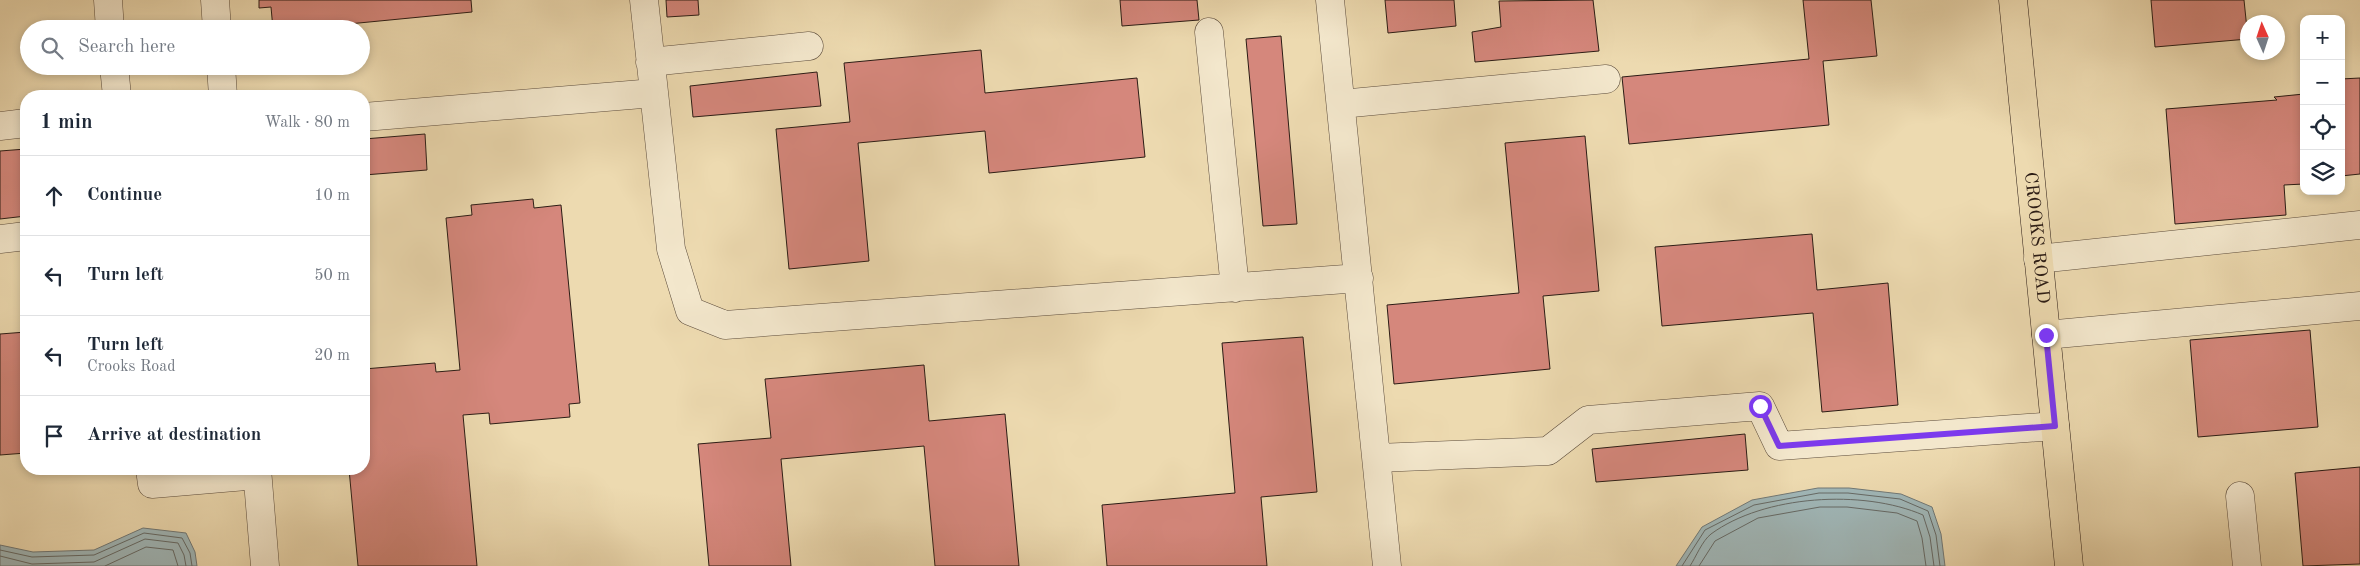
<!DOCTYPE html>
<html lang="en">
<head>
<meta charset="utf-8">
<style>
  body { margin:0; font-family:"Old Standard TT",serif; background:#f6f6f7; color:#1f2937 }
  .controls { position:absolute; right:15px; top:15px; display:grid; overflow:hidden; border-radius:10px; box-shadow:0 2px 8px #0003 }
  .controls button { width:45px; height:45px; display:grid; place-items:center; padding:0; border:0; border-bottom:1px solid #e0e1e3; background:#fff; color:#1f2937; font:25px sans-serif }
  .compass { position:absolute; left:2240px; top:15px; width:45px; height:45px; border-radius:50%; background:#fff; box-shadow:0 2px 8px #0003; rotate:357deg }
  .stop { position:absolute; width:15px; height:15px; margin:-11px; border:4px solid #7c3aed; border-radius:50%; background:#fff }
  .stop.end { background:#7c3aed; border-color:#fff; box-shadow:0 1px 5px #0008 }
  .list { margin:0; padding:0; list-style:none }
  h2 { display:flex; justify-content:space-between; align-items:center; height:65px; margin:0; padding:0 20px; font-size:21px }
  h2 small { font-size:16px; font-weight:400; color:#747a83 }
  .list li { display:grid; grid-template-columns:32px 1fr auto; gap:15px; align-items:center; box-sizing:border-box; height:80px; padding:0 20px; border-top:1px solid #e0e1e3 }
  .list b { display:block; font-size:19px; white-space:nowrap }
  .list p { margin:0; font-size:16px; white-space:nowrap; color:#747a83 }
  .list em { font-size:16px; font-style:normal; color:#747a83 }
  .icon { flex:none; width:28px; height:28px; fill:none; stroke:currentColor; stroke-width:2; stroke-linecap:round; stroke-linejoin:round }
  .map { position:relative; flex:none; width:2360px; height:566px; overflow:hidden }
  .search { position:absolute; background:#fff; box-shadow:0 2px 8px #0003; left:20px; top:20px; width:350px; height:55px; display:flex; align-items:center; gap:12px; box-sizing:border-box; padding:0 18px; border-radius:28px; color:#747a83; font-size:19px }
  .panel { position:absolute; background:#fff; box-shadow:0 2px 8px #0003; left:20px; top:90px; width:350px; height:385px; border-radius:20px }
  .map>svg:first-child { display:block }
  .water { fill:#a0b7b8; stroke:#717977 }
  .lines { fill:none; stroke-linecap:round; stroke-linejoin:round }
  .shore { stroke:#666a66; stroke-width:1 }
  .building { fill:#d5877c; stroke:#2b1c15 }
  .minor-casing { stroke:#5c4c3c; stroke-width:29 }
  .major-casing { stroke:#2b1c15; stroke-width:29 }
  .minor { stroke:#f3e7cc; stroke-width:28 }
  .major { stroke:#eddab0; stroke-width:28 }
  .route { stroke:#7c3aed; stroke-width:6 }
  .labels { text-anchor:middle; dominant-baseline:central; stroke-width:4.5; stroke-linejoin:round; paint-order:stroke }
  .street-label { font-size:18px; fill:#2b1c15; stroke:#f3e7cc }
</style>
</head>
<body>
<div class="map">
<svg width="2360" height="566" viewBox="0 0 2360 566">
  <rect width="100%" height="100%" fill="#eddab0"/>
  <filter id="stains"><feTurbulence type="fractalNoise" baseFrequency=".004" numOctaves="4"/><feColorMatrix values="0 0 0 0 .2 0 0 0 0 .09 0 0 0 0 .02 0 0 0 .5 -.17"/></filter>
  <radialGradient id="worn" r=".72"><stop offset=".6" stop-color="#630" stop-opacity="0"/><stop offset="1" stop-color="#630" stop-opacity=".3"/></radialGradient>
  <path class="water" d="M1818 488H1849L1901 494 1932 507 1941 534 1945 566H1676L1702 527 1752 500Z
    M143 528 186 533 195 552 197 566H0V545L33 552 94 550Z"/>
  <g class="lines">
    <path class="shore" d="M0 550 32 557 94 555 144 533 182 538 190 553 192 566
      M0 556 32 564 94 562 145 539 178 543 184 555 186 566
      M105 566 146 547 173 550 178 566
      M1682 566 1705 530 1754 505 1819 493H1848L1900 499 1928 511 1936 535 1940 566
      M1690 566C1696 557 1702 541 1711 534 1764 495 1863 489 1923 515L1930 537 1934 566
      M1699 566 1715 541 1758 518 1820 507H1847L1897 513 1917 521 1922 538 1926 566"/>
  </g>
  <path class="building" d="M259 0H471L472 12 297 29H273L271 7 259 8Z
    M666 0H698L699 15 667 17Z
    M1120 0H1197L1199 20 1122 26Z
    M1385 0H1454L1456 26 1388 33Z
    M1593 0 1599 51 1475 62 1472 32 1501 27 1499 1Z
    M1803 0H1871L1877 56 1823 61 1829 125 1629 144 1622 77 1809 59Z
    M2151 0H2244L2248 39 2155 47Z
    M1281 36 1297 224 1263 226 1246 39Z
    M981 50 985 93 1137 78 1145 157 989 173 985 131 858 143 869 261 789 269 776 129 850 122 844 63Z
    M817 72 821 106 693 117 690 86Z
    M2360 78V174L2341 176V79Z
    M2304 94V184L2284 185 2286 215 2175 224 2166 109 2277 100 2274 97Z
    M425 134 427 170 364 175V139Z
    M1585 136 1599 291 1543 296 1550 369 1394 384 1387 305 1519 293 1505 143Z
    M26 149V216L0 219V151Z
    M533 199 534 208 561 205 580 403 569 404 570 417 490 424 489 413 463 415 477 566H358L349 469H364V369L435 363 436 372 460 370 446 218 472 215 471 205Z
    M1812 234 1817 290 1888 283 1898 405 1822 412 1813 313 1662 326 1655 247Z
    M2310 330 2318 427 2198 437 2190 340Z
    M26 332V453L0 455V334Z
    M1303 337 1317 492 1261 497 1267 566H1107L1102 505 1235 493 1222 343Z
    M924 365 929 421 1005 414 1019 566H935L924 446 781 459 791 566H709L698 444 771 438 765 379Z
    M1745 434 1748 470 1596 482 1592 449Z
    M2360 467V564L2303 566 2295 473Z"/>
  <g class="lines">
    <g class="minor-casing">
      <path id="minor" d="M108 0 110 29
        M215 0 217 29
        M644 0 671 249 690 311 725 325 1359 278
        M1330 0 1387 566
        M1209 32 1235 288
        M650 62 809 46
        M114 66 117 96
        M221 66 223 96
        M1341 104 1606 79
        M364 117 654 93
        M0 126 26 123
        M0 239 26 236
        M2038 259 2360 225
        M2046 335 2360 306
        M1377 458 1548 451 1588 420 1760 406 1779 446 2055 426
        M150 469 152 484 257 475
        M257 469 265 566
        M2240 496 2247 566"/>
    </g>
    <g class="major-casing">
      <g id="major">
        <path id="s1" d="M2013 0 2069 566"/>
      </g>
    </g>
    <use href="#minor" class="minor"/>
    <use href="#major" class="major"/>
  </g>
  <g class="lines">
    <path class="route" d="M1760 406 1779 446 2055 426 2046 335"/>
  </g>
  <g class="labels">
    <g class="street-label">
      <text stroke="none"><textPath href="#s1" startOffset="239">CROOKS ROAD</textPath></text>
    </g>
  </g>
  <rect width="100%" height="100%" filter="url(#stains)"/>
  <rect width="100%" height="100%" fill="url(#worn)"/>
</svg>
<div class="controls">
<button>+</button>
<button>−</button>
<button><svg class="icon" aria-label="locate" viewBox="0 0 24 24"><circle cx="12" cy="12" r="6"/><path d="M12 2v4M12 18v4M2 12h4M18 12h4"/></svg></button>
<button><svg class="icon" aria-label="layers" viewBox="0 0 24 24"><path d="M12 4l9 5-9 5-9-5zM3 14l9 5 9-5"/></svg></button>
</div>
<svg class="compass" viewBox="-18 -18 36 36"><path d="M0-13l5 13h-10z" fill="#e53935"/><path d="M0 13l5-13h-10z" fill="#747a83"/></svg>
<div class="stop" style="left:1760px;top:406px"></div>
<div class="stop end" style="left:2046px;top:335px"></div>
<div class="search"><svg class="icon" aria-label="search" viewBox="0 0 24 24"><circle cx="10" cy="10" r="6"/><path d="M15 15l6 6"/></svg>Search here</div>
<section class="panel">
<h2>1 min<small>Walk · 80 m</small></h2>
<ul class="list">
<li><svg class="icon" aria-label="ahead" viewBox="0 0 24 24"><path d="M12 20V5M6 11l6-6 6 6"/></svg><div><b>Continue</b></div><em>10 m</em></li>
<li><svg class="icon" aria-label="left" viewBox="0 0 24 24"><path d="M17 20v-9H6M10 6l-5 5 5 5"/></svg><div><b>Turn left</b></div><em>50 m</em></li>
<li><svg class="icon" aria-label="left" viewBox="0 0 24 24"><path d="M17 20v-9H6M10 6l-5 5 5 5"/></svg><div><b>Turn left</b><p>Crooks Road</p></div><em>20 m</em></li>
<li><svg class="icon" aria-label="arrive" viewBox="0 0 24 24"><path d="M6 21V4h12l-3 4 3 4H6"/></svg><div><b>Arrive at destination</b></div></li>
</ul>
</section>
</div>
</body>
</html>
